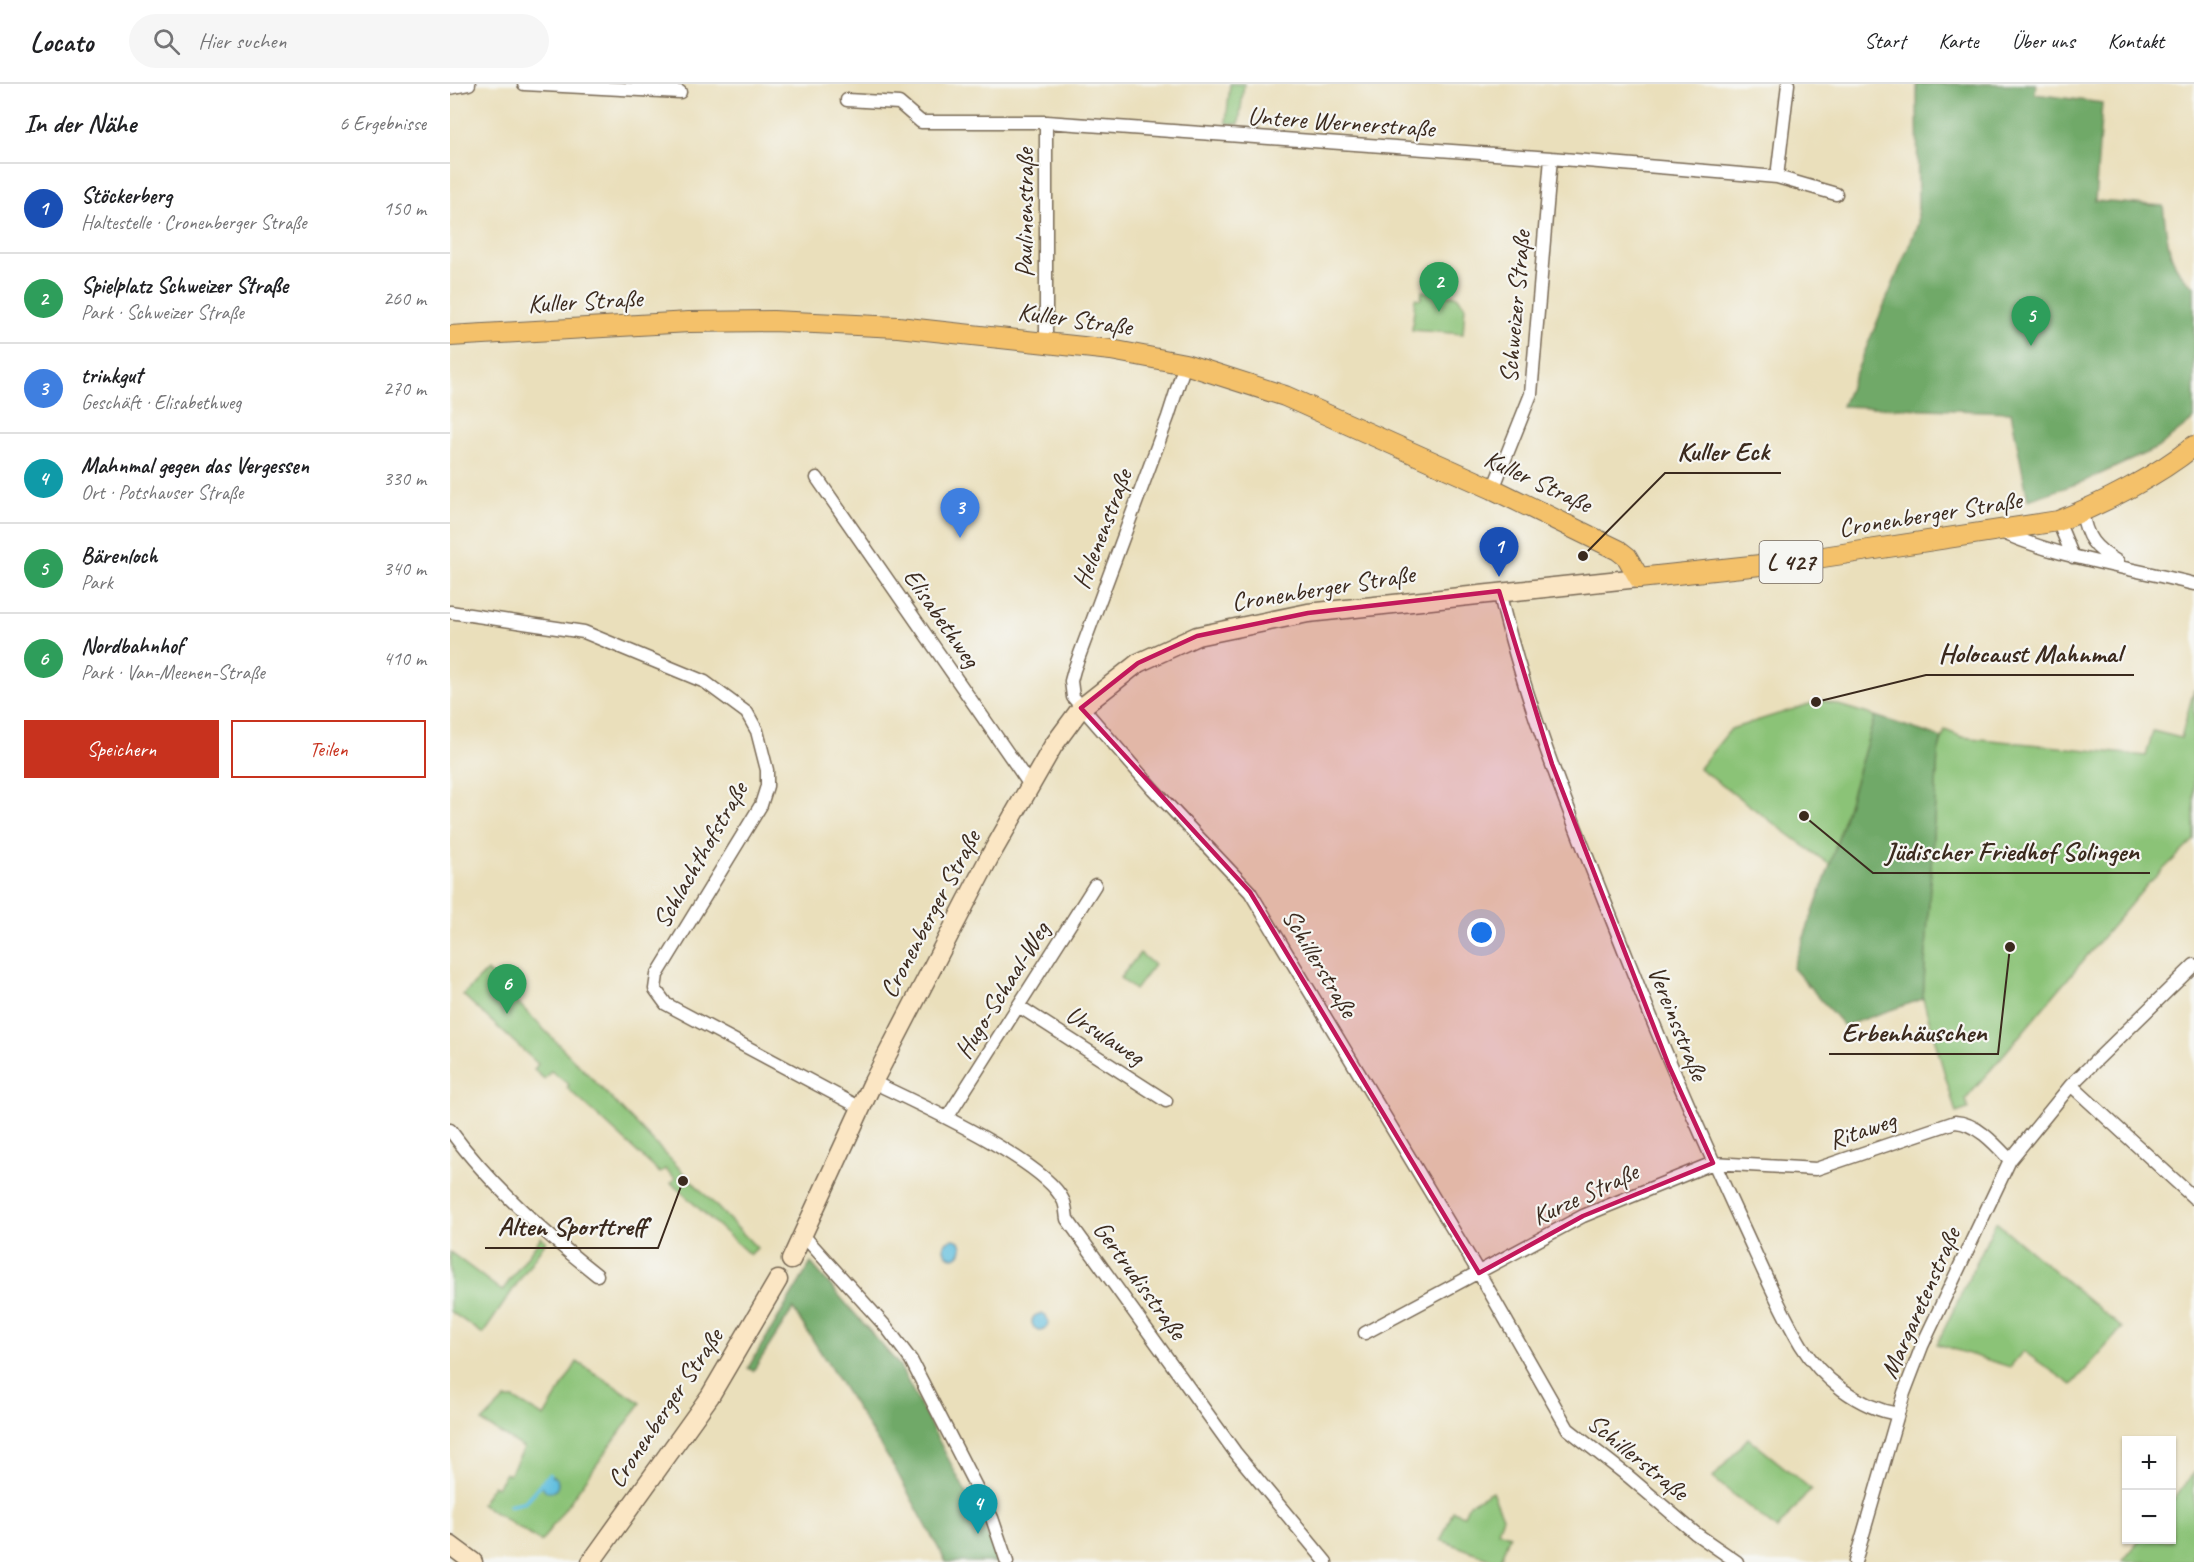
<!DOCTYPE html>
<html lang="de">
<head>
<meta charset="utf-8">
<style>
  body { margin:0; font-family:Caveat,sans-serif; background:#f6f6f6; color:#202124 }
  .controls { position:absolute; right:18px; bottom:18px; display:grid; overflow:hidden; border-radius:0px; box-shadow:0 2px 4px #0004 }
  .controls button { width:54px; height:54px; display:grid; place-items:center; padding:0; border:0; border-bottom:2px solid #e0e0e0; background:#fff; color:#202124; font:30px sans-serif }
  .you { position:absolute; left:1032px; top:849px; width:21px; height:21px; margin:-15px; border:4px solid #fff; border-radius:50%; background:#1a73e8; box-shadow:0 0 0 9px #1a73e833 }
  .badge { display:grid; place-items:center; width:39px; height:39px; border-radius:50%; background:#c8321e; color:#fff; font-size:20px; font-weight:700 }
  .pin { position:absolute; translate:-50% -50px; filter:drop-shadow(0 2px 3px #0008) }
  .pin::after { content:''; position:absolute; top:32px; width:21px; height:18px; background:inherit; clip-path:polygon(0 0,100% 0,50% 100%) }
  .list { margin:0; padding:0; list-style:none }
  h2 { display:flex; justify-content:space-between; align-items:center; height:78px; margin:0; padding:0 24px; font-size:26px }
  h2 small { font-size:20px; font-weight:400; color:#757577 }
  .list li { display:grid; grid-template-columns:39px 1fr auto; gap:18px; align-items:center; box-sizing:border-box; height:90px; padding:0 24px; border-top:2px solid #e0e0e0 }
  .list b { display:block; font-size:22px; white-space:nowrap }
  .list p { margin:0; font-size:20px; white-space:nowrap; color:#757577 }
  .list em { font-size:20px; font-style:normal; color:#757577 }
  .actions { display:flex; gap:12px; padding:18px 24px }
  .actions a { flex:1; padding:14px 0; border:2px solid #c8321e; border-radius:0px; text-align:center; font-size:21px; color:#c8321e }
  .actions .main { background:#c8321e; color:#fff }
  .icon { flex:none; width:33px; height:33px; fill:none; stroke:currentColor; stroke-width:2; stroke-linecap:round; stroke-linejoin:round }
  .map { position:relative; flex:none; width:1744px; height:1478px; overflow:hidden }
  header { display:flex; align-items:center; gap:36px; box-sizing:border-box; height:84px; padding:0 30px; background:#fff; border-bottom:2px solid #e0e0e0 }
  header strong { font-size:28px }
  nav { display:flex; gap:33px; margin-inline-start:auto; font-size:21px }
  .search { width:420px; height:54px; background:#f6f6f6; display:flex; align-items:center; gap:15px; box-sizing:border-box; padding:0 21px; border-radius:33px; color:#757577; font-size:22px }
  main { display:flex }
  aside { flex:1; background:#fff }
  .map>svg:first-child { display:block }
  .green { fill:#8bc377; stroke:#63764a; stroke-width:1.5 }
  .forest { fill:#70a968; stroke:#566a43; stroke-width:1.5 }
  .water { fill:#5fbede; stroke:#4d747e; stroke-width:1.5 }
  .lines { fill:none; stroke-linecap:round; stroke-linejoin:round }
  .stream { stroke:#5fbede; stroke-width:4.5 }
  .street-casing { stroke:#786955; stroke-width:15 }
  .secondary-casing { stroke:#786955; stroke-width:21 }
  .primary-casing { stroke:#786955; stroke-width:22 }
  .street { stroke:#fff; stroke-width:12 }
  .secondary { stroke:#fbe6c4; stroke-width:18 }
  .primary { stroke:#f4c16b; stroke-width:20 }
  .marked { fill:#c2185b; fill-opacity:0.2; stroke:#c2185b; stroke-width:4.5; stroke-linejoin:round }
  .labels { text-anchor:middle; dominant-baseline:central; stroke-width:4.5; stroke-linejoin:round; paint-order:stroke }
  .shield { fill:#f6f6f2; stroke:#73675e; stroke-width:1.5 }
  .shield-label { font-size:24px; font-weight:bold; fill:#3b2a1e }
  .street-label { font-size:26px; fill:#3b2a1e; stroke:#f6f6f2 }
  .leader { fill:none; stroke:#3b2a1e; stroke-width:2 }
  .callout-dot { fill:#3b2a1e; stroke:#f6f6f2; stroke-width:2 }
  .callout-label { font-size:27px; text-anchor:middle; font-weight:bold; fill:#3b2a1e; stroke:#f6f6f2; stroke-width:4.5; stroke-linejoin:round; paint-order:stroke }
</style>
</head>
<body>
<header>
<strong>Locato</strong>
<div class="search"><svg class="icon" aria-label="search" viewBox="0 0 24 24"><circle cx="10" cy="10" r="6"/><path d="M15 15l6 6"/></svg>Hier suchen</div>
<nav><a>Start</a><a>Karte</a><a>Über uns</a><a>Kontakt</a></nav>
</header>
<main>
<aside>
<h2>In der Nähe<small>6 Ergebnisse</small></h2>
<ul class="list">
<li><span class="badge" style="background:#1a4fb4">1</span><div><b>Stöckerberg</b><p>Haltestelle · Cronenberger Straße</p></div><em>150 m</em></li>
<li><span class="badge" style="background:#2e9e5b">2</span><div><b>Spielplatz Schweizer Straße</b><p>Park · Schweizer Straße</p></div><em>260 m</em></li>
<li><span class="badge" style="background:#3f7fe0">3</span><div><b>trinkgut</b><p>Geschäft · Elisabethweg</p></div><em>270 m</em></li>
<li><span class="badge" style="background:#0f9aa8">4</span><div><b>Mahnmal gegen das Vergessen</b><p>Ort · Potshauser Straße</p></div><em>330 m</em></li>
<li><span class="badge" style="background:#2e9e5b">5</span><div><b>Bärenloch</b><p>Park</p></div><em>340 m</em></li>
<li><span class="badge" style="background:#2e9e5b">6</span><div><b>Nordbahnhof</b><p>Park · Van-Meenen-Straße</p></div><em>410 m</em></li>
</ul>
<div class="actions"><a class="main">Speichern</a><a>Teilen</a></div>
</aside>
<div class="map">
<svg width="1744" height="1478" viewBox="0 0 1744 1478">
  <rect width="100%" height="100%" fill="#f6f6f2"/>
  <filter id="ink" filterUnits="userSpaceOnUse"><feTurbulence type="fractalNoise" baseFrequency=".0167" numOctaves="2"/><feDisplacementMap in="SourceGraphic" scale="12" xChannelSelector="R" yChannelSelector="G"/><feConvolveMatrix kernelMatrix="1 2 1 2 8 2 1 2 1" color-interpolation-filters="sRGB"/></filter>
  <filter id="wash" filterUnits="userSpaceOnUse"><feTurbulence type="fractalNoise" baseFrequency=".008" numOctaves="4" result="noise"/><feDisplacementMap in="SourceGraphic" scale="24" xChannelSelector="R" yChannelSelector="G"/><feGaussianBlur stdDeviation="1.35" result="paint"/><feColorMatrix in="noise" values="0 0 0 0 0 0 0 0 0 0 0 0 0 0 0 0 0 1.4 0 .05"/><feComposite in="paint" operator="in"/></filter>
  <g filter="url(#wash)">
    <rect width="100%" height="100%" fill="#eadfbb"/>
    <path class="green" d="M780 0H794L789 40 776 39Z
      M972 207 1007 212 1015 222 1013 250 962 246 965 214 971 215Z
      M1744 605V756L1697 801 1516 1015 1518 1025 1506 1029 1473 915 1488 669 1495 646 1512 653 1696 672 1703 647 1731 654Z
      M1372 616 1425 632 1380 781 1249 684 1281 645Z
      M690 869 704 881 685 906 670 894Z
      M37 887 307 1164 300 1171 221 1099 225 1094 215 1085 210 1089 117 1004 119 1001 101 987 94 995 84 986 88 980 13 911Z
      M1546 1138 1672 1244 1622 1301 1573 1267 1560 1283 1487 1260Z
      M91 1153 96 1157 33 1250 0 1227V1168L52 1207Z
      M127 1278 191 1319 91 1458 31 1420 43 1401 47 1403 56 1389 59 1391 74 1364 32 1338 55 1315H64L94 1333Z
      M1298 1354 1361 1405 1327 1446 1263 1394Z
      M1744 1389V1478H1672L1690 1456H1722V1417Z
      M1042 1407 1053 1433 1048 1447 1060 1451 1049 1478 991 1456 1003 1427 1014 1431 1019 1420Z"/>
    <path class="forest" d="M1467 0H1586L1585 10 1652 19 1645 117 1713 122C1717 151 1717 185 1744 202V335L1707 364 1635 397 1578 416 1561 328 1392 322 1468 140Z
      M1425 632 1492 654 1488 669 1473 915 1394 942 1343 884 1380 781Z
      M361 1179 449 1281 533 1441 548 1478H496L444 1383 343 1225 303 1287 298 1284Z"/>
    <path class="water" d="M494 1164a9 9 0 1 1 18 0a9 9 0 1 1-18 0Z
      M582 1238a8 8 0 1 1 16 0a8 8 0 1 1-16 0Z
      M92 1400a8 8 0 1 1 16 0a8 8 0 1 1-16 0Z"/>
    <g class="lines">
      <path class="stream" d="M60 1421 75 1418 99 1391"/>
    </g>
  </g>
  <g filter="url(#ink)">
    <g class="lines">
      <g class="street-casing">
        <path id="street" d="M74 0 230 8
          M0 4 19 0
          M397 16 449 19 471 38H596L1101 74 1327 93 1386 110
          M1327 93 1338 0
          M596 257V38
          M735 280 718 333 624 586 621 597 623 613 703 705 800 808 1029 1189 1118 1345 1178 1392 1245 1449 1287 1478
          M367 394 580 701
          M1043 405 1081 310 1101 74
          M1632 427C1636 454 1644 464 1668 478
          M1608 437 1623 473
          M1549 447C1611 475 1679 483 1744 500
          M1049 507C1078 632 1129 752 1176 871 1211 960 1249 1047 1289 1134 1309 1176 1327 1221 1351 1261 1371 1294 1409 1324 1448 1330
          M0 528 134 548 255 598 297 629 307 647 317 686V702L311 721 207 891 205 905 216 920 411 1024
          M570 923 716 1017
          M423 998C466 1019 594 1076 613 1116 616 1121 616 1129 617 1135L785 1368 876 1478
          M1621 1001 1744 1114
          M497 1034 645 801
          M0 1046C40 1101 94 1149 147 1191
          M352 1150 437 1244 461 1276 542 1434 557 1478
          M915 1249 1133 1132 1263 1079 1366 1085 1505 1038C1527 1039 1546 1061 1560 1076
          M1405 1478 1454 1309 1472 1262 1560 1076 1621 1001 1744 881"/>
      </g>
      <g class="secondary-casing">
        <path id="secondary" d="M341 1176 423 998 539 774 603 662 631 624 688 579 747 552 858 529 1189 494
          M0 1461 23 1478
          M141 1478 260 1312 328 1196"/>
      </g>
      <g class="primary-casing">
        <path id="primary" d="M0 252 239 238 323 237 448 243 661 266 735 280 835 312 1043 405 1168 466 1177 473 1189 494 1347 477 1608 437C1652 420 1707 392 1744 362"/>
      </g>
      <use href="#street" class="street"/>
      <use href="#secondary" class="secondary"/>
      <use href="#primary" class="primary"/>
    </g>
  </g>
  <path class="marked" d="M1049 507 1102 680 1219 982 1263 1079 1133 1132 1029 1189 800 808 631 624 688 579 747 552 858 529Z"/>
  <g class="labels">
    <rect class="shield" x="1309.5" y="457" width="63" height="42" rx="4.5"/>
    <g class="shield-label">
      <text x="1341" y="478">L 427</text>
    </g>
    <g class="street-label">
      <text transform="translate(891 38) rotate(4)">Untere Wernerstraße</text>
      <text transform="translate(574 129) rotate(-90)">Paulinenstraße</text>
      <text transform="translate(135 217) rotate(-3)">Kuller Straße</text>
      <text transform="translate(1065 223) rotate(-85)">Schweizer Straße</text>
      <text transform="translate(625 235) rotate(8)">Kuller Straße</text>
      <text transform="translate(1088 397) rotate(25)">Kuller Straße</text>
      <text transform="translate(1480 430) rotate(-9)">Cronenberger Straße</text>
      <text transform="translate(652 445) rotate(-69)">Helenenstraße</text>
      <text transform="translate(873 504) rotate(-9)">Cronenberger Straße</text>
      <text transform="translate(492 534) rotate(55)">Elisabethweg</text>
      <text transform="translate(250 771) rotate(-60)">Schlachthofstraße</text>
      <text transform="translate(480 830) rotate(-62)">Cronenberger Straße</text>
      <text transform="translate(870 879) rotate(59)">Schillerstraße</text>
      <text transform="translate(552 906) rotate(-58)">Hugo-Schaal-Weg</text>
      <text transform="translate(1228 939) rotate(68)">Vereinsstraße</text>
      <text transform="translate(655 951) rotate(33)">Ursulaweg</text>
      <text transform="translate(1412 1046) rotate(-19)">Ritaweg</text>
      <text transform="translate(1135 1110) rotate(-25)">Kurze Straße</text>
      <text transform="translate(690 1196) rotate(54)">Gertrudisstraße</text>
      <text transform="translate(1470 1219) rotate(-66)">Margaretenstraße</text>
      <text transform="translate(215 1324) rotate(-56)">Cronenberger Straße</text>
      <text transform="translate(1188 1373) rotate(39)">Schillerstraße</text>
    </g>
  </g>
  <path class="leader" d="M1133 472L1215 389H1331M1366 618L1476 591H1684M1354 732L1423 789H1700M1560 863L1548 970H1379M233 1097L208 1164H35"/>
  <g class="callout-dot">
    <circle cx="1133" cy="472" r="6"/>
    <circle cx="1366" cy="618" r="6"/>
    <circle cx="1354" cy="732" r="6"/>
    <circle cx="1560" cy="863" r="6"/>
    <circle cx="233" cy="1097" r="6"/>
  </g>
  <g class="callout-label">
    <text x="1273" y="376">Kuller Eck</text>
    <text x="1580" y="578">Holocaust Mahnmal</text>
    <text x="1562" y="776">Jüdischer Friedhof Solingen</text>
    <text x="1464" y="957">Erbenhäuschen</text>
    <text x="122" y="1151">Alten Sporttreff</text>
  </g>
</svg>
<div class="controls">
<button>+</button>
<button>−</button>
</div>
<div class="you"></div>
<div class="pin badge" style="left:1049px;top:493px;background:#1a4fb4">1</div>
<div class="pin badge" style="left:989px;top:228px;background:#2e9e5b">2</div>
<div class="pin badge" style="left:510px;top:454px;background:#3f7fe0">3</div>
<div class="pin badge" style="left:528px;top:1450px;background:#0f9aa8">4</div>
<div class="pin badge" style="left:1581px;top:262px;background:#2e9e5b">5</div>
<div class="pin badge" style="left:57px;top:930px;background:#2e9e5b">6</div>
</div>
</main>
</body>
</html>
